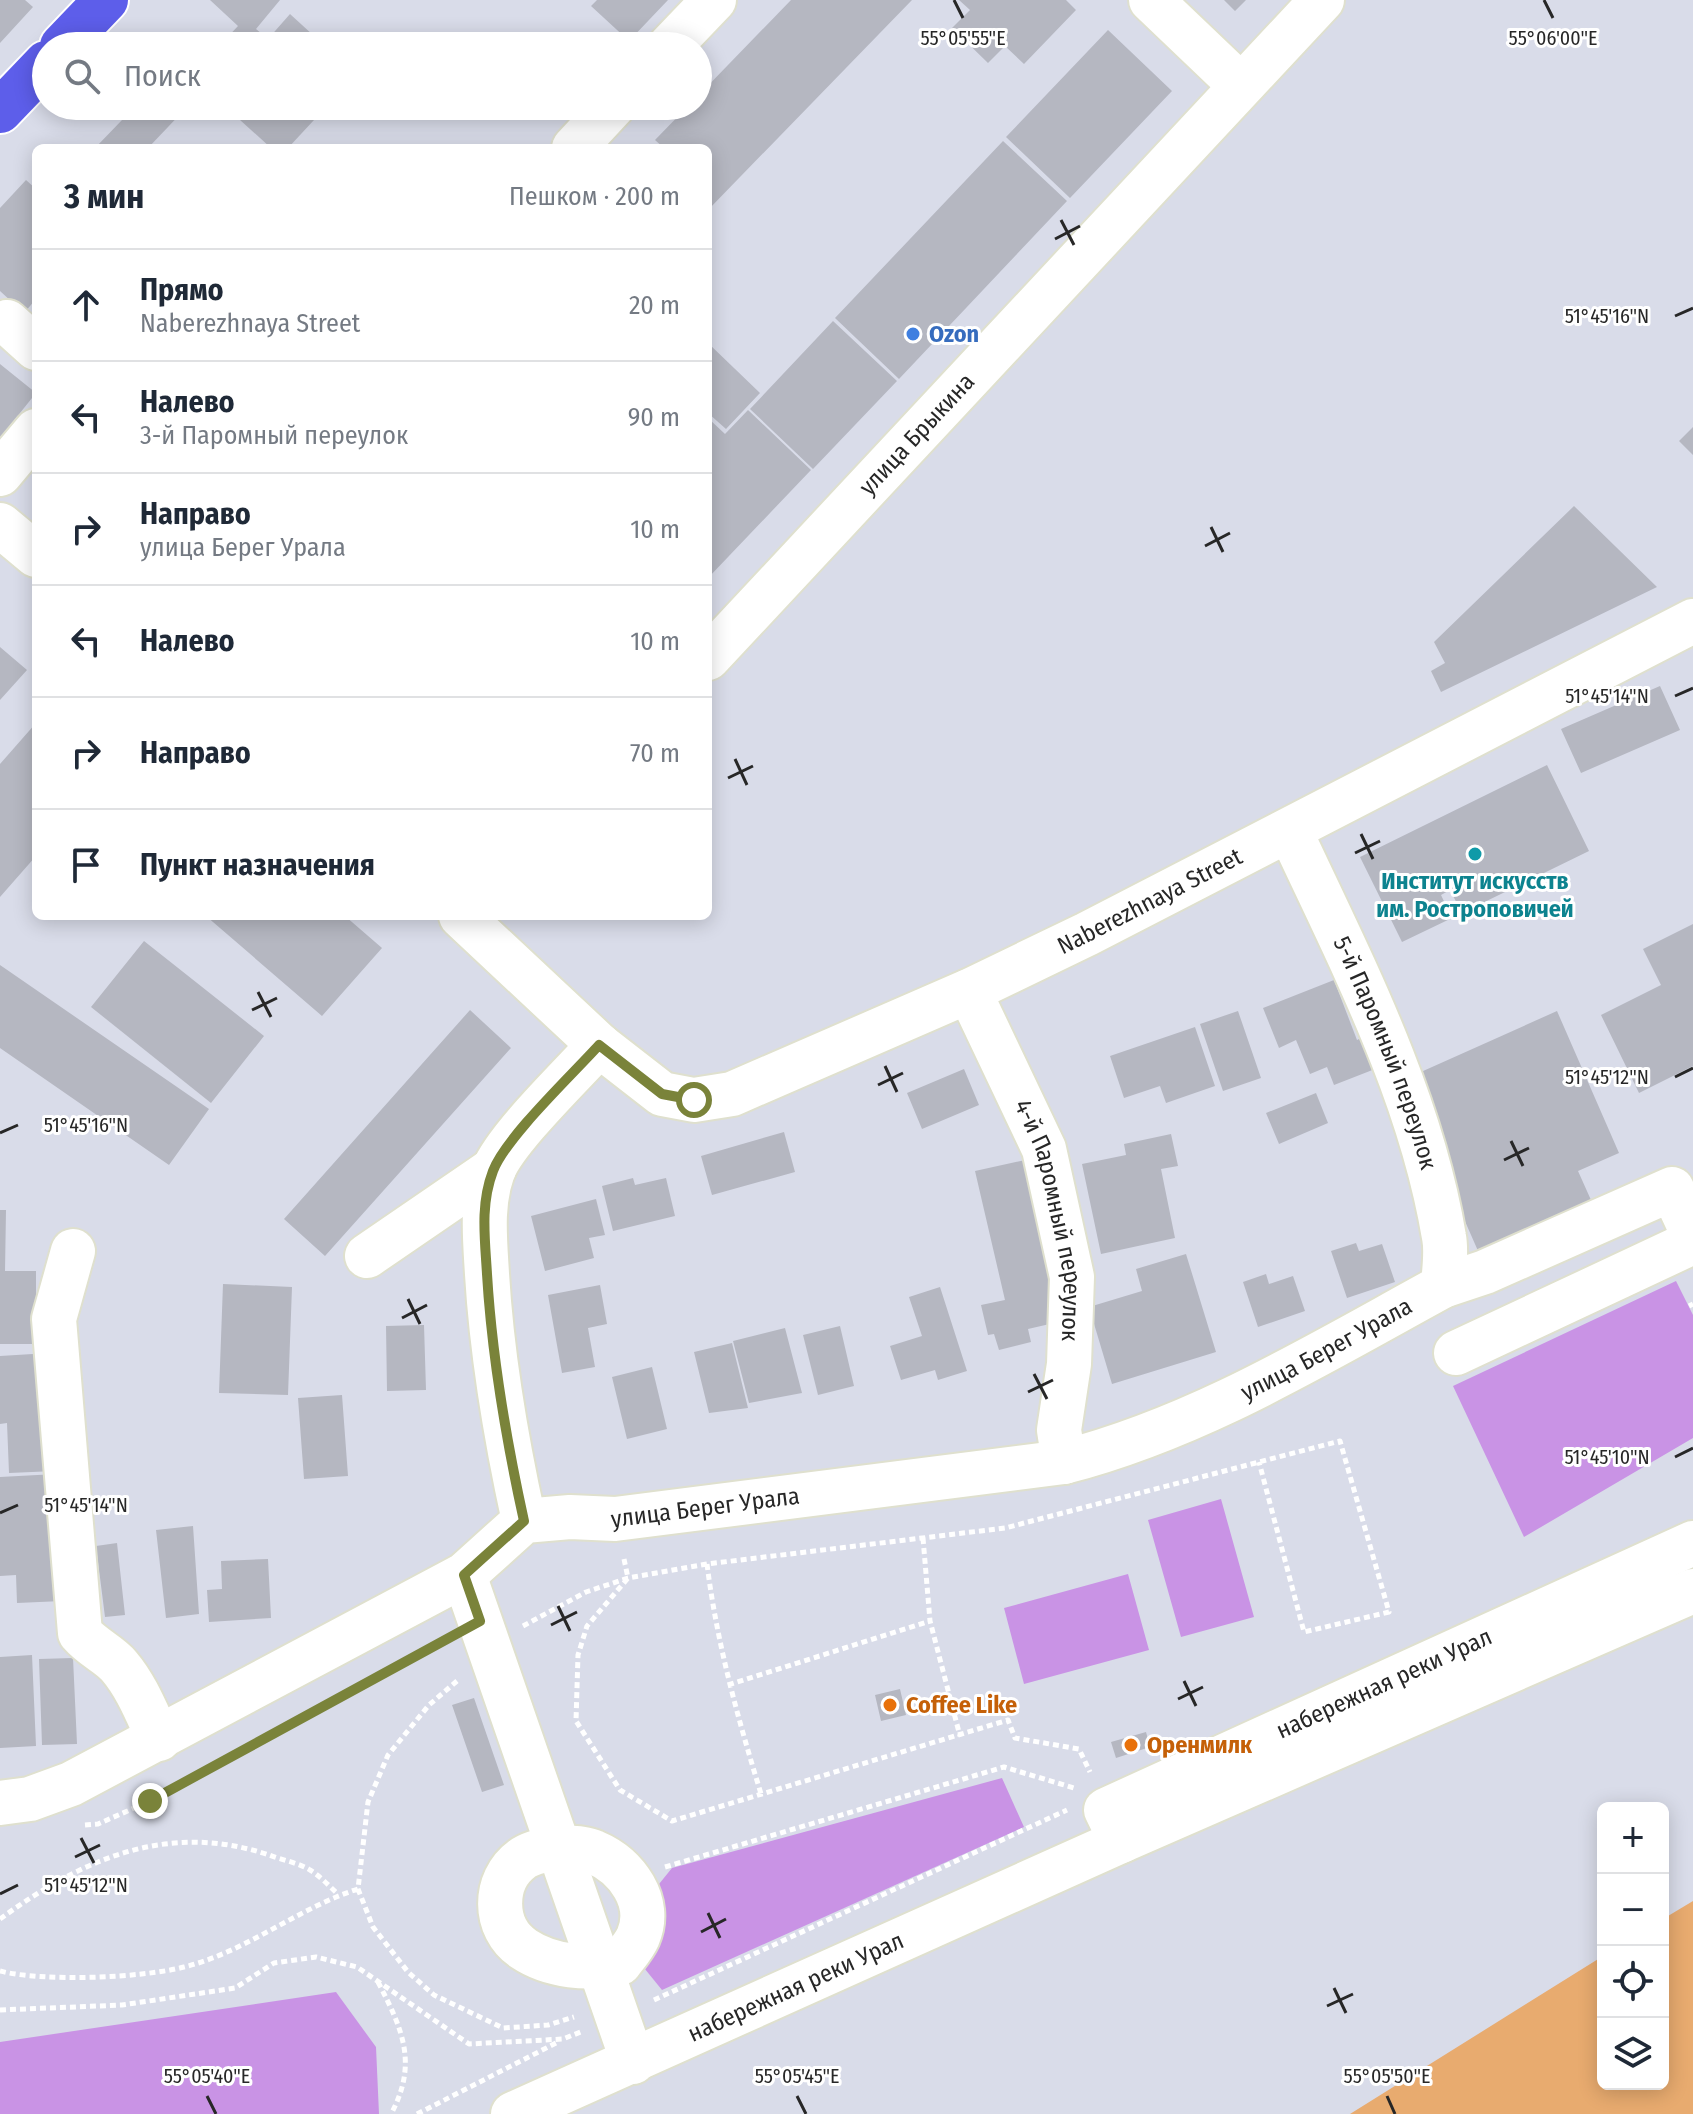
<!DOCTYPE html>
<html lang="ru">
<head>
<meta charset="utf-8">
<style>
  body { margin:0; font-family:"Fira Sans Condensed",sans-serif; background:#f6f6f7; color:#1f2937 }
  .controls { position:absolute; right:24px; bottom:24px; display:grid; overflow:hidden; border-radius:12px; box-shadow:0 4px 20px #0003 }
  .controls button { width:72px; height:72px; display:grid; place-items:center; padding:0; border:0; border-bottom:2px solid #e0e1e3; background:#fff; color:#1f2937; font:40px sans-serif }
  .stop { position:absolute; width:24px; height:24px; margin:-18px; border:6px solid #7a833a; border-radius:50%; background:#fff }
  .stop.end { background:#7a833a; border-color:#fff; box-shadow:0 2px 8px #0008 }
  .list { margin:0; padding:0; list-style:none }
  h2 { display:flex; justify-content:space-between; align-items:center; height:104px; margin:0; padding:0 32px; font-size:34px }
  h2 small { font-size:26px; font-weight:400; color:#747a83 }
  .list li { display:grid; grid-template-columns:52px 1fr auto; gap:24px; align-items:center; box-sizing:border-box; height:112px; padding:0 32px; border-top:2px solid #e0e1e3 }
  .list b { display:block; font-size:30px; white-space:nowrap }
  .list p { margin:0; font-size:26px; white-space:nowrap; color:#747a83 }
  .list em { font-size:26px; font-style:normal; color:#747a83 }
  .icon { flex:none; width:44px; height:44px; fill:none; stroke:currentColor; stroke-width:2; stroke-linecap:round; stroke-linejoin:round }
  .map { position:relative; flex:none; width:1693px; height:2114px; overflow:hidden }
  .search { position:absolute; background:#fff; box-shadow:0 4px 20px #0003; left:32px; top:32px; width:680px; height:88px; display:flex; align-items:center; gap:20px; box-sizing:border-box; padding:0 28px; border-radius:44px; color:#747a83; font-size:30px }
  .panel { position:absolute; background:#fff; box-shadow:0 4px 20px #0003; left:32px; top:144px; width:680px; height:776px; border-radius:12px }
  .map>svg:first-child { display:block }
  .pitch { fill:#c993e5 }
  .water { fill:#e8ab6f }
  .building { fill:#b5b7c1 }
  .lines { fill:none; stroke-linecap:round; stroke-linejoin:round }
  .minor-casing { stroke:#dfe0ce; stroke-width:48 }
  .major-casing { stroke:#fff; stroke-width:48 }
  .path { stroke:#fff; stroke-width:5; stroke-dasharray:6 4; stroke-linecap:butt }
  .minor { stroke:#fff; stroke-width:44 }
  .major { stroke:#5d5eea; stroke-width:44 }
  .route { stroke:#7a833a; stroke-width:10 }
  .ticks { fill:none; stroke:#272727; stroke-width:3 }
  .shop-dot { fill:#3f7fe0; stroke:#fff; stroke-width:3 }
  .culture-dot { fill:#0f9aa8; stroke:#fff; stroke-width:3 }
  .food-dot { fill:#e8710a; stroke:#fff; stroke-width:3 }
  .labels { text-anchor:middle; dominant-baseline:central; stroke-width:6; stroke-linejoin:round; paint-order:stroke }
  .shop-label { font-size:24px; font-weight:bold; fill:#366cbe; stroke:#fff; text-anchor:start }
  .street-label { font-size:24px; fill:#272727; stroke:#fff }
  .culture-label { font-size:24px; font-weight:bold; fill:#0d838f; stroke:#fff }
  .food-label { font-size:24px; font-weight:bold; fill:#c56008; stroke:#fff; text-anchor:start }
  .ticks-label { font-size:20px; text-anchor:middle; fill:#272727; stroke:#fff; stroke-width:6; stroke-linejoin:round; paint-order:stroke }
</style>
</head>
<body>
<div class="map">
<svg width="1693" height="2114" viewBox="0 0 1693 2114">
  <rect width="100%" height="100%" fill="#d9dce9"/>
  <path class="pitch" d="M1676 1281 1693 1315V1438L1524 1537 1453 1386Z
    M1221 1499 1254 1617 1181 1637 1148 1520Z
    M1128 1574 1149 1650 1024 1684 1004 1608Z
    M1002 1778 1024 1827 662 1990 636 1958 655 1889 672 1868Z
    M336 1992 376 2047 379 2114H0V2042Z"/>
  <path class="water" d="M1693 1901V2114H1350L1603 1956V2084H1663V1919Z"/>
  <path class="building" d="M0 0H25L33 7 0 43Z
    M210 0H280L256 29 268 39 290 14 325 46H219L238 26Z
    M597 0H668L629 41 591 6Z
    M791 0H912L708 210V148H664L655 140 688 106H698V96Z
    M959 0H1066L1076 10 1024 64 1005 46 988 63 952 28 970 10Z
    M1224 0H1246L1235 11Z
    M1108 30 1172 91 1070 198 1006 137Z
    M108 106H188L148 148H95L122 120Z
    M233 106H327L288 148H271L229 110Z
    M1003 141 1067 201 899 379 835 318Z
    M26 180 36 189V299L24 313 0 291V208Z
    M833 321 897 381 813 469 750 409Z
    M708 343 760 393 726 429 708 413Z
    M0 364 36 393 0 438Z
    M748 410 811 470 708 578V418L725 434Z
    M1693 427V455L1679 441Z
    M1574 506 1657 587 1441 692 1431 671 1445 663 1434 642Z
    M0 647 27 670 0 700Z
    M1660 686 1680 730 1581 773 1561 729Z
    M36 723V856L0 897V764Z
    M1547 765 1589 851 1462 913 1450 890 1441 895 1452 918 1402 942 1360 857Z
    M206 916H345L382 948 322 1016Z
    M1693 924V1066L1639 1093 1601 1015 1661 985 1643 949Z
    M144 941 264 1036 211 1103 91 1007Z
    M0 965 209 1109 169 1165 0 1048Z
    M1334 980 1357 1040 1363 1037 1375 1069 1334 1085 1327 1067 1310 1074 1296 1040 1279 1048 1263 1008Z
    M470 1010 511 1048 325 1256 284 1219Z
    M1238 1011 1261 1078 1223 1091 1200 1024Z
    M1557 1011 1619 1153 1578 1171 1595 1209 1482 1260 1403 1080Z
    M1195 1027 1215 1086 1166 1103 1160 1086 1124 1098 1110 1056Z
    M964 1069 979 1105 922 1129 907 1093Z
    M1316 1093 1328 1123 1279 1144 1266 1113Z
    M784 1132 795 1172 712 1195 701 1156Z
    M1171 1134 1178 1166 1161 1169 1175 1238 1101 1254 1082 1164 1126 1155 1124 1144Z
    M1030 1159 1067 1320 1028 1329 1031 1342 999 1350 994 1334 988 1335 981 1305 1005 1300 975 1171Z
    M633 1178 635 1185 666 1178 675 1216 613 1231 602 1186Z
    M596 1199 605 1235 589 1238 594 1258 545 1271 531 1216Z
    M0 1210H6L5 1271H36V1344H0Z
    M1356 1243 1359 1251 1382 1244 1395 1282 1347 1298 1331 1251Z
    M1186 1254 1216 1352 1112 1384 1089 1307 1142 1291 1136 1269Z
    M1266 1274 1269 1284 1293 1276 1305 1311 1258 1327 1243 1282Z
    M223 1284 292 1287 288 1395 219 1393Z
    M600 1285 607 1324 588 1328 595 1367 562 1373 548 1295Z
    M940 1287 967 1371 938 1380 935 1370 901 1380 890 1346 922 1336 909 1297Z
    M424 1325 426 1390 387 1391 386 1326Z
    M840 1326 854 1386 818 1395 803 1335Z
    M785 1328 802 1393 749 1403 733 1341Z
    M732 1343 748 1408 709 1413 694 1352Z
    M49 1353 55 1471 9 1473 7 1423 0 1424V1356Z
    M652 1367 667 1429 627 1439 612 1377Z
    M342 1395 348 1476 304 1479 298 1398Z
    M56 1474 62 1601 17 1603 16 1575 0 1576V1477Z
    M193 1526 199 1614 166 1618 156 1530Z
    M117 1543 125 1615 105 1617 96 1546Z
    M268 1559 271 1618 209 1622 207 1590 222 1589 221 1561Z
    M32 1655 36 1746 0 1748V1657Z
    M73 1658 77 1744 42 1745 39 1659Z
    M900 1689 906 1715 881 1721 875 1695Z
    M474 1698 504 1785 482 1792 452 1705Z
    M1146 1732 1150 1747 1116 1758 1111 1742Z"/>
  <g class="lines">
    <g class="minor-casing">
      <g id="minor">
        <path d="M1151 0 1240 85"/>
        <path d="M670 46 714 0"/>
        <path d="M574 148 613 106"/>
        <path d="M7 322 36 348"/>
        <path d="M0 474 36 431"/>
        <path d="M0 525 36 555"/>
        <path id="s1" d="M708 658 1322 0"/>
        <path id="s2" d="M1290 831C1351 962 1420 1093 1444 1237 1447 1252 1444 1270 1443 1286"/>
        <path id="s3" d="M461 916 599 1045 662 1094 694 1100 732 1094 969 991 1087 934 1693 621"/>
        <path id="s4" d="M969 991 1044 1149 1072 1277 1069 1364 1059 1430 1064 1462"/>
        <path d="M73 1251 54 1319 80 1633C93 1648 109 1654 119 1666 137 1687 147 1714 159 1739"/>
        <path d="M367 1256 494 1169"/>
        <path d="M1456 1353 1693 1242"/>
        <path d="M524 1521C506 1439 492 1358 487 1274 485 1239 481 1204 493 1171 506 1138 573 1074 599 1045"/>
        <path d="M464 1575 633 2062"/>
        <path id="s5" d="M0 1803 30 1799 71 1784 464 1575 524 1521 570 1517 615 1519 1064 1462C1200 1427 1320 1353 1443 1286L1485 1272 1672 1189 1693 1234"/>
        <path id="s6" d="M1121 1841 1106 1810 1693 1543"/>
        <path d="M557 1847C569 1848 584 1847 594 1852 627 1866 653 1902 638 1937 634 1946 626 1955 620 1963 589 1970 551 1967 524 1949 492 1928 493 1880 522 1859 531 1852 546 1850 557 1847Z"/>
        <path id="s7" d="M513 2114 1121 1841 1693 1591"/>
      </g>
    </g>
    <g class="major-casing">
      <path id="major" d="M62 46 106 0
        M0 111 46 63"/>
    </g>
    <path class="path" d="M1689 1306 1693 1304
      M923 1538 930 1621 960 1736
      M624 1559 628 1578 587 1626 578 1655 576 1721 620 1790 672 1821 1008 1720 1015 1738 1079 1749 1090 1772
      M707 1564C717 1644 738 1719 762 1797
      M523 1626 586 1592 628 1578 707 1564 1005 1528 1340 1441 1389 1612 1304 1632 1259 1462
      M457 1681 429 1705 388 1755 368 1802 358 1889 373 1927 408 1972 434 1995 503 2028 548 2025 574 2017
      M728 1685 930 1621
      M85 1825 98 1824 150 1801 445 1640
      M665 1867 1004 1767 1074 1788
      M0 1919C82 1859 168 1821 269 1855 282 1860 299 1863 310 1870 320 1876 329 1886 338 1894
      M0 1971C42 1982 142 1978 184 1967 246 1952 298 1908 358 1889
      M378 1982C403 2030 418 2064 391 2114
      M654 2000 1067 1810
      M0 2010 122 2005 235 1988 274 1963 316 1957 357 1967 469 2044 563 2039 583 2031
      M417 2114 558 2042"/>
    <use href="#minor" class="minor"/>
    <use href="#major" class="major"/>
  </g>
  <g class="lines">
    <path class="route" d="M150 1801 480 1621 464 1575 524 1521C506 1439 492 1358 487 1274 485 1239 480 1205 493 1171 506 1137 573 1074 599 1045L662 1094 694 1100"/>
  </g>
  <path class="ticks" d="M954 0 963 18M1544 0 1553 18M1061 220 1074 245M1055 239 1080 226M1675 316 1693 308M1211 527 1223 552M1205 546 1230 533M1675 696 1693 688M735 759 747 785M728 778 753 766M1361 834 1373 859M1355 853 1380 841M258 992 271 1017M252 1010 277 998M885 1066 897 1092M1675 1077 1693 1068M878 1085 903 1073M0 1133 18 1125M1511 1141 1523 1166M1504 1160 1529 1148M408 1299 420 1324M402 1318 427 1305M1034 1374 1047 1399M1028 1392 1053 1380M1675 1457 1693 1448M0 1513 18 1505M558 1606 570 1631M551 1625 577 1612M1184 1681 1196 1706M1178 1699 1203 1687M81 1838 94 1863M75 1857 100 1845M0 1894 18 1885M708 1913 720 1938M701 1932 726 1919M1334 1988 1346 2013M1327 2006 1353 1994M207 2096 216 2114M797 2096 806 2114M1387 2096 1395 2114"/>
  <circle class="shop-dot" cx="913" cy="334" r="8"/>
  <circle class="culture-dot" cx="1475" cy="854" r="8"/>
  <g class="food-dot">
    <circle cx="890" cy="1705" r="8"/>
    <circle cx="1131" cy="1745" r="8"/>
  </g>
  <g class="labels">
    <g class="shop-label">
      <text x="929" y="334">Ozon</text>
    </g>
    <g class="street-label">
      <text stroke="none"><textPath href="#s1" startOffset="306">улица Брыкина</textPath></text>
      <text stroke="none"><textPath href="#s3" startOffset="800">Naberezhnaya Street</textPath></text>
      <text stroke="none"><textPath href="#s2" startOffset="242">5-й Паромный переулок</textPath></text>
      <text stroke="none"><textPath href="#s4" startOffset="246">4-й Паромный переулок</textPath></text>
      <text stroke="none"><textPath href="#s5" startOffset="1430">улица Берег Урала</textPath></text>
      <text stroke="none"><textPath href="#s5" startOffset="782">улица Берег Урала</textPath></text>
      <text stroke="none"><textPath href="#s6" startOffset="340">набережная реки Урал</textPath></text>
      <text stroke="none"><textPath href="#s7" startOffset="310">набережная реки Урал</textPath></text>
    </g>
    <g class="culture-label">
      <text x="1475" y="881">Институт искусств<tspan x="1475" dy="28">им. Ростроповичей</tspan></text>
    </g>
    <g class="food-label">
      <text x="906" y="1705">Coffee Like</text>
      <text x="1147" y="1745">Оренмилк</text>
    </g>
  </g>
  <g class="ticks-label">
    <text x="963" y="45">55°05'55"E</text>
    <text x="1553" y="45">55°06'00"E</text>
    <text x="1607" y="323">51°45'16"N</text>
    <text x="1607" y="703">51°45'14"N</text>
    <text x="1607" y="1084">51°45'12"N</text>
    <text x="86" y="1132">51°45'16"N</text>
    <text x="1607" y="1464">51°45'10"N</text>
    <text x="86" y="1512">51°45'14"N</text>
    <text x="86" y="1892">51°45'12"N</text>
    <text x="207" y="2083">55°05'40"E</text>
    <text x="797" y="2083">55°05'45"E</text>
    <text x="1387" y="2083">55°05'50"E</text>
  </g>
</svg>
<div class="controls">
<button>+</button>
<button>−</button>
<button><svg class="icon" aria-label="locate" viewBox="0 0 24 24"><circle cx="12" cy="12" r="6"/><path d="M12 2v4M12 18v4M2 12h4M18 12h4"/></svg></button>
<button><svg class="icon" aria-label="layers" viewBox="0 0 24 24"><path d="M12 4l9 5-9 5-9-5zM3 14l9 5 9-5"/></svg></button>
</div>
<div class="stop" style="left:694px;top:1100px"></div>
<div class="stop end" style="left:150px;top:1801px"></div>
<div class="search"><svg class="icon" aria-label="search" viewBox="0 0 24 24"><circle cx="10" cy="10" r="6"/><path d="M15 15l6 6"/></svg>Поиск</div>
<section class="panel">
<h2>3 мин<small>Пешком · 200 m</small></h2>
<ul class="list">
<li><svg class="icon" aria-label="ahead" viewBox="0 0 24 24"><path d="M12 20V5M6 11l6-6 6 6"/></svg><div><b>Прямо</b><p>Naberezhnaya Street</p></div><em>20 m</em></li>
<li><svg class="icon" aria-label="left" viewBox="0 0 24 24"><path d="M17 20v-9H6M10 6l-5 5 5 5"/></svg><div><b>Налево</b><p>3-й Паромный переулок</p></div><em>90 m</em></li>
<li><svg class="icon" aria-label="right" viewBox="0 0 24 24"><path d="M7 20v-9h11M14 6l5 5-5 5"/></svg><div><b>Направо</b><p>улица Берег Урала</p></div><em>10 m</em></li>
<li><svg class="icon" aria-label="left" viewBox="0 0 24 24"><path d="M17 20v-9H6M10 6l-5 5 5 5"/></svg><div><b>Налево</b></div><em>10 m</em></li>
<li><svg class="icon" aria-label="right" viewBox="0 0 24 24"><path d="M7 20v-9h11M14 6l5 5-5 5"/></svg><div><b>Направо</b></div><em>70 m</em></li>
<li><svg class="icon" aria-label="arrive" viewBox="0 0 24 24"><path d="M6 21V4h12l-3 4 3 4H6"/></svg><div><b>Пункт назначения</b></div></li>
</ul>
</section>
</div>
</body>
</html>
